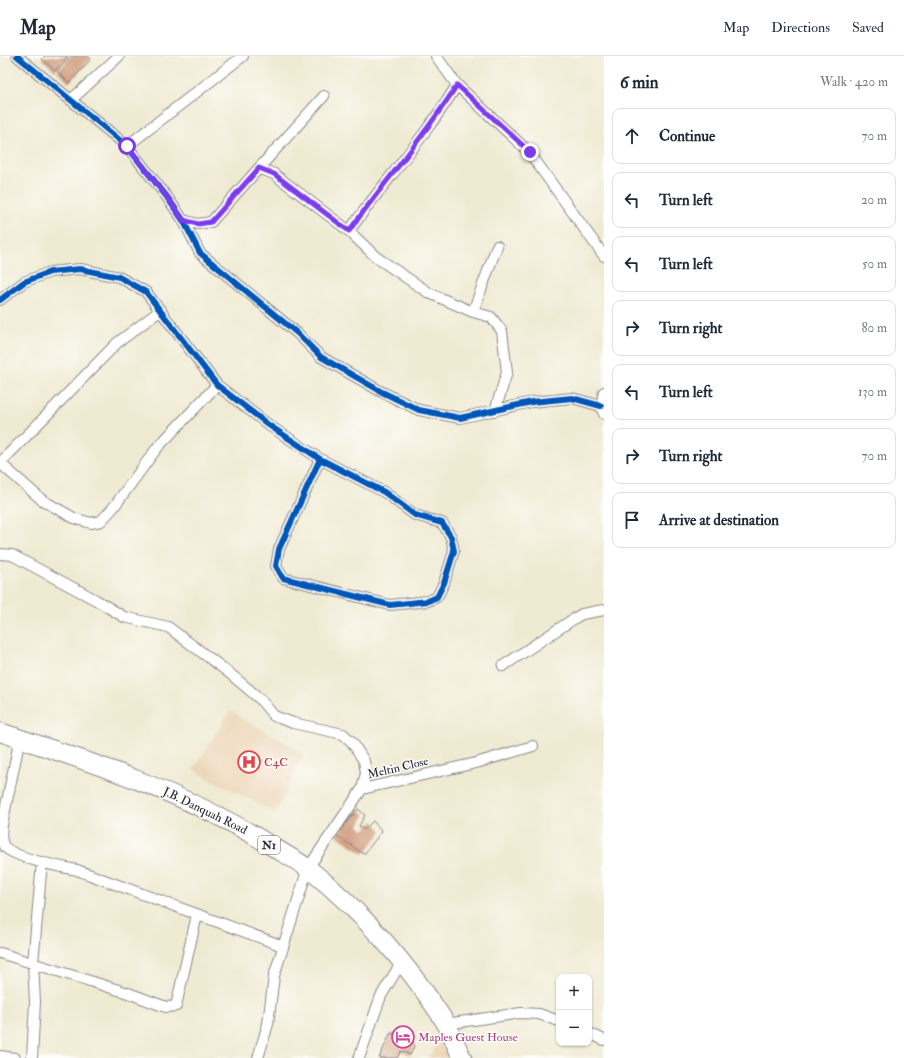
<!DOCTYPE html>
<html lang="en">
<head>
<meta charset="utf-8">
<style>
  body { margin:0; font-family:"IM FELL Double Pica",serif; background:#f6f6f7; color:#1f2937 }
  .controls { position:absolute; right:12px; bottom:12px; display:grid; overflow:hidden; border-radius:8px; box-shadow:0 1px 3px #0004 }
  .controls button { width:36px; height:36px; display:grid; place-items:center; padding:0; border:0; border-bottom:1px solid #e0e1e3; background:#fff; color:#1f2937; font:20px sans-serif }
  .stop { position:absolute; width:12px; height:12px; margin:-9px; border:3px solid #7c3aed; border-radius:50%; background:#fff }
  .stop.end { background:#7c3aed; border-color:#fff; box-shadow:0 1px 4px #0008 }
  .list { margin:0; padding:0; list-style:none }
  h2 { display:flex; justify-content:space-between; align-items:center; height:52px; margin:0; padding:0 16px; font-size:17px }
  h2 small { font-size:13px; font-weight:400; color:#747a83 }
  .list li { display:grid; grid-template-columns:26px 1fr auto; gap:12px; align-items:center; box-sizing:border-box; height:56px; margin:0 8px 8px; padding:0 8px; border:1px solid #e0e1e3; border-radius:8px }
  .list b { display:block; font-size:15px; white-space:nowrap }
  .list em { font-size:13px; font-style:normal; color:#747a83 }
  .icon { flex:none; width:22px; height:22px; fill:none; stroke:currentColor; stroke-width:2; stroke-linecap:round; stroke-linejoin:round }
  .map { position:relative; flex:none; width:604px; height:1002px; overflow:hidden }
  header { display:flex; align-items:center; gap:24px; box-sizing:border-box; height:56px; padding:0 20px; background:#fff; border-bottom:1px solid #e0e1e3 }
  header strong { font-size:19px }
  nav { display:flex; gap:22px; margin-inline-start:auto; font-size:14px }
  main { display:flex }
  aside { flex:1; background:#fff }
  .map>svg:first-child { display:block }
  .built { fill:#edd7ba }
  .building { fill:#cf997a }
  .lines { fill:none; stroke-linecap:round; stroke-linejoin:round }
  .street-casing { stroke:#888686; stroke-width:12 }
  .highway-casing { stroke:#888686; stroke-width:20 }
  .street { stroke:#fff; stroke-width:10 }
  .highway { stroke:#fff; stroke-width:18 }
  .cycleway-casing { stroke:#fdfcf7; stroke-width:8 }
  .cycleway { stroke:#0057b8; stroke-width:6 }
  .route { stroke:#7c3aed; stroke-width:5 }
  .labels { text-anchor:middle; dominant-baseline:central; stroke-width:3; stroke-linejoin:round; paint-order:stroke }
  .shield { fill:#fdfcf7; stroke:#646373; stroke-width:1 }
  .shield-label { font-size:11px; font-weight:bold; fill:#22223b }
  .health-label { font-size:12px; fill:#be3a42; stroke:#fdfcf7; text-anchor:start }
  .street-label { font-size:12px; fill:#22223b; stroke:#fdfcf7 }
  .hotel-label { font-size:12px; fill:#b23c85; stroke:#fdfcf7; text-anchor:start }
</style>
</head>
<body>
<header>
<strong>Map</strong>
<nav><a>Map</a><a>Directions</a><a>Saved</a></nav>
</header>
<main>
<div class="map">
<svg width="604" height="1002" viewBox="0 0 604 1002">
  <rect width="100%" height="100%" fill="#fdfcf7"/>
  <filter id="ink" filterUnits="userSpaceOnUse"><feTurbulence type="fractalNoise" baseFrequency=".025" numOctaves="2"/><feDisplacementMap in="SourceGraphic" scale="8" xChannelSelector="R" yChannelSelector="G"/><feConvolveMatrix kernelMatrix="1 2 1 2 8 2 1 2 1" color-interpolation-filters="sRGB"/></filter>
  <filter id="wash" filterUnits="userSpaceOnUse"><feTurbulence type="fractalNoise" baseFrequency=".012" numOctaves="4" result="noise"/><feDisplacementMap in="SourceGraphic" scale="16" xChannelSelector="R" yChannelSelector="G"/><feGaussianBlur stdDeviation="0.9" result="paint"/><feColorMatrix in="noise" values="0 0 0 0 0 0 0 0 0 0 0 0 0 0 0 0 0 1.4 0 .05"/><feComposite in="paint" operator="in"/></filter>
  <g filter="url(#wash)">
    <rect width="100%" height="100%" fill="#efead2"/>
    <path class="built" d="M230 655 304 698 276 757 193 714Z
      M445 978 456 1002H428Z"/>
    <g id="blocks">
      <path class="building" d="M45 0H68L55 15 42 3Z
        M71 0H87L91 3 69 27 57 15Z
        M358 753 365 759 359 770 364 774 373 765 382 775 364 798 336 779Z
        M405 975 412 981 414 991 410 999 401 995 397 1002H379L390 978Z"/>
    </g>
  </g>
  <g filter="url(#ink)">
    <use href="#blocks" fill-opacity="0" stroke="#888686" stroke-width="1"/>
    <g class="lines">
      <g class="street-casing">
        <path id="street" d="M17 0 127 90 167 141 183 164 200 197 297 277 321 301 382 336 419 354 460 362 532 346 572 342 601 350
          M436 0 457 29 529 96 604 200
          M71 44 119 0
          M127 90 243 0
          M259 112 324 40
          M183 164 198 168 211 166 259 112 274 118 349 175 376 201 429 237 473 256 491 261 502 275 507 316 495 355
          M349 175C385 125 425 81 457 29
          M0 244 24 226 50 216 80 213 119 221 146 236 217 329 270 370 320 403 384 436 415 459 442 467 451 481 454 495 444 527 437 541 428 545 390 549 283 522 276 510 279 493 320 403
          M473 256 497 190
          M604 336 601 350 604 358
          M0 407 42 444 74 462 91 467 101 465 113 452 157 392 217 329
          M0 407 117 287 161 254
          M0 498 12 499 96 544 124 561 168 571 228 616 260 643 274 660 293 667 343 678 352 686 364 705 366 717 362 733
          M503 610 575 562 582 558 604 554
          M20 682 2 769C1 776 0 784 4 790 13 802 62 811 77 814L283 890
          M0 897 128 937 166 951 176 950 197 859
          M446 968 521 957 539 958 559 965
          M589 977 604 984
          M0 1000 15 1002
          M32 1002 35 946 33 907 42 806
          M258 1002 268 968 274 920 308 812 362 733 476 707 533 690
          M359 1002 381 940 401 907"/>
      </g>
      <g class="highway-casing">
        <path id="highway" d="M0 676C91 706 183 736 265 786 279 795 295 803 309 813 361 855 409 909 445 966 452 977 456 990 462 1002"/>
      </g>
      <use href="#street" class="street"/>
      <use href="#highway" class="highway"/>
      <g class="cycleway-casing">
        <path id="cycleway" d="M17 0 127 90 167 141 183 164 200 197 297 277 321 301 382 336 419 354 460 362 532 346 572 342 601 350
          M0 244 24 226 50 216 80 213 119 221 146 236 217 329 270 370 320 403 384 436 415 459 442 467 451 481 454 495 444 527 437 541 428 545 390 549 283 522 276 510 279 493 320 403"/>
      </g>
      <use href="#cycleway" class="cycleway"/>
    </g>
  </g>
  <g class="lines" filter="url(#ink)">
    <path class="route" d="M127 90 167 141 183 164 198 168 211 166 259 112 274 118 349 175C385 125 425 80 457 29L530 96"/>
  </g>
  <defs>
    <g id="hospital-ring" transform="scale(1.15)"><circle r="9.5" fill="#fdfcf7" stroke="#e0444e" stroke-width="1.5"/><path d="M-5-5h3v3.5h4V-5h3V5h-3V1.5h-4V5h-3Z" fill="#e0444e"/></g>
    <g id="hotel-ring" transform="scale(1.15)"><circle r="9.5" fill="#fdfcf7" stroke="#d1479c" stroke-width="1.5"/><path d="M-6-4.5h1.5V1H6V5H4.5V3h-9V5H-6ZM-4 0a1.8 1.8 0 1 1 3.6 0ZM.5 0V-2.5h3Q6-2.5 6 0Z" fill="#d1479c"/></g>
  </defs>
  <g fill-rule="evenodd">
    <use href="#hospital-ring" x="249" y="706"/>
    <use href="#hotel-ring" x="403" y="981"/>
  </g>
  <g class="labels">
    <rect class="shield" x="258" y="780" width="22" height="18" rx="3"/>
    <g class="shield-label">
      <text x="269" y="789">N1</text>
    </g>
    <g class="health-label">
      <text x="264" y="706">C4C</text>
    </g>
    <g class="street-label">
      <text transform="translate(398 712) rotate(-13)">Meltin Close</text>
      <text transform="translate(205 755) rotate(26)">J.B. Danquah Road</text>
    </g>
    <g class="hotel-label">
      <text x="418" y="981">Maples Guest House</text>
    </g>
  </g>
</svg>
<div class="controls">
<button>+</button>
<button>−</button>
</div>
<div class="stop" style="left:127px;top:90px"></div>
<div class="stop end" style="left:530px;top:96px"></div>
</div>
<aside>
<h2>6 min<small>Walk · 420 m</small></h2>
<ul class="list">
<li><svg class="icon" aria-label="ahead" viewBox="0 0 24 24"><path d="M12 20V5M6 11l6-6 6 6"/></svg><div><b>Continue</b></div><em>70 m</em></li>
<li><svg class="icon" aria-label="left" viewBox="0 0 24 24"><path d="M17 20v-9H6M10 6l-5 5 5 5"/></svg><div><b>Turn left</b></div><em>20 m</em></li>
<li><svg class="icon" aria-label="left" viewBox="0 0 24 24"><path d="M17 20v-9H6M10 6l-5 5 5 5"/></svg><div><b>Turn left</b></div><em>50 m</em></li>
<li><svg class="icon" aria-label="right" viewBox="0 0 24 24"><path d="M7 20v-9h11M14 6l5 5-5 5"/></svg><div><b>Turn right</b></div><em>80 m</em></li>
<li><svg class="icon" aria-label="left" viewBox="0 0 24 24"><path d="M17 20v-9H6M10 6l-5 5 5 5"/></svg><div><b>Turn left</b></div><em>130 m</em></li>
<li><svg class="icon" aria-label="right" viewBox="0 0 24 24"><path d="M7 20v-9h11M14 6l5 5-5 5"/></svg><div><b>Turn right</b></div><em>70 m</em></li>
<li><svg class="icon" aria-label="arrive" viewBox="0 0 24 24"><path d="M6 21V4h12l-3 4 3 4H6"/></svg><div><b>Arrive at destination</b></div></li>
</ul>
</aside>
</main>
</body>
</html>
